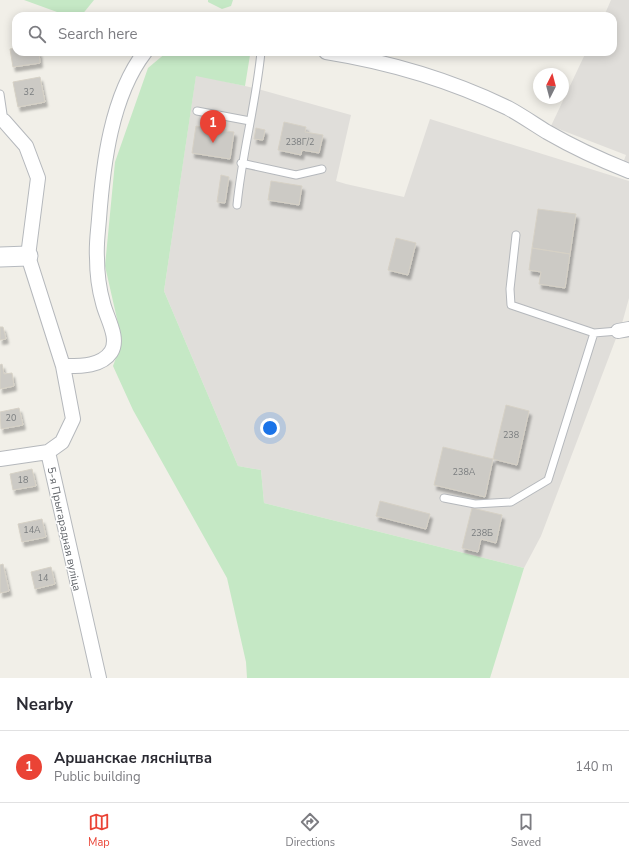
<!DOCTYPE html>
<html lang="en">
<head>
<meta charset="utf-8">
<style>
  body { margin:0; font-family:"Nunito Sans",sans-serif; background:#f2f2f3; color:#2b2b33 }
  .compass { position:absolute; left:533px; top:68px; width:36px; height:36px; border-radius:50%; background:#fff; box-shadow:0 2px 10px #0003; rotate:6deg }
  .you { position:absolute; left:270px; top:428px; width:14px; height:14px; margin:-10px; border:3px solid #fff; border-radius:50%; background:#1a73e8; box-shadow:0 0 0 6px #1a73e833 }
  .badge { display:grid; place-items:center; width:26px; height:26px; border-radius:50%; background:#ea4335; color:#fff; font-size:13px; font-weight:700 }
  .pin { position:absolute; translate:-50% -33px; filter:drop-shadow(0 1px 2px #0008) }
  .pin::after { content:''; position:absolute; top:21px; width:14px; height:12px; background:inherit; clip-path:polygon(0 0,100% 0,50% 100%) }
  .list { margin:0; padding:0; list-style:none }
  h2 { display:flex; justify-content:space-between; align-items:center; height:52px; margin:0; padding:0 16px; font-size:17px }
  h2 small { font-size:13px; font-weight:400; color:#7c7c81 }
  .list li { display:grid; grid-template-columns:26px 1fr auto; gap:12px; align-items:center; box-sizing:border-box; height:72px; padding:0 16px; border-top:1px solid #e1e1e2 }
  .list b { display:block; font-size:15px; white-space:nowrap }
  .list p { margin:0; font-size:13px; white-space:nowrap; color:#7c7c81 }
  .list em { font-size:13px; font-style:normal; color:#7c7c81 }
  .icon { flex:none; width:22px; height:22px; fill:none; stroke:currentColor; stroke-width:2; stroke-linecap:round; stroke-linejoin:round }
  .map { position:relative; flex:none; width:629px; height:678px; overflow:hidden }
  .search { position:absolute; background:#fff; box-shadow:0 2px 10px #0003; left:12px; right:12px; top:12px; height:44px; display:flex; align-items:center; gap:10px; box-sizing:border-box; padding:0 14px; border-radius:12px; color:#7c7c81; font-size:15px }
  .sheet { height:124px; background:#fff }
  nav { display:flex; justify-content:space-around; align-items:center; box-sizing:border-box; height:56px; border-top:1px solid #e1e1e2; background:#fff; font-size:11px; color:#7c7c81 }
  nav a { display:grid; justify-items:center; gap:2px }
  nav .on { color:#ea4335 }
  .map>svg:first-child { display:block }
  .industrial { fill:#e0deda }
  .green { fill:#c5e8c5 }
  .building { fill:#cccac5; stroke:#d6d1c6; filter:url(#shadow) }
  .lines { fill:none; stroke-linecap:round; stroke-linejoin:round }
  .lane-casing { stroke:#b5b8bc; stroke-width:9 }
  .street-casing { stroke:#b5b8bc; stroke-width:16 }
  .secondary-casing { stroke:#b6babf; stroke-width:21 }
  .lane { stroke:#fff; stroke-width:7 }
  .street { stroke:#fff; stroke-width:14 }
  .secondary { stroke:#fff; stroke-width:19 }
  .labels { text-anchor:middle; dominant-baseline:central; stroke-width:3; stroke-linejoin:round; paint-order:stroke }
  .number-label { font-size:9px; fill:#7a7d7f }
  .street-label { font-size:11px; fill:#5f6368; stroke:#fff }
</style>
</head>
<body>
<div class="map">
<svg width="629" height="678" viewBox="0 0 629 678">
  <defs>
    <filter id="shadow"><feDropShadow dx="2.5" dy="4.5" stdDeviation="1" flood-color="#0004"/></filter>
  </defs>
  <rect width="100%" height="100%" fill="#f1efe8"/>
  <path class="industrial" d="M611 0H629V165L623 163 626 155 551 126 586 52H613V16H604Z
    M196 75 258 89 351 115 336 181 346 184 404 197 430 119 629 181V298L623 320 541 536 524 568 264 503 261 470 238 466 164 291Z"/>
  <path class="green" d="M24 0H94L81 16H68Z
    M208 0H233L231 6 222 9 208 2Z
    M167 52H230L250 55 245 86 196 76 164 291 238 466 261 470 264 503 524 568 490 678H247L246 662 227 578 133 410 113 366 122 341 105 266 115 162 148 68Z"/>
  <path class="building" d="M16 48V52H39L40 63 13 67 10 49Z
    M40 77 45 102 18 107 13 82Z
    M284 122 306 127 305 132 323 135 319 153 302 150 301 155 278 150Z
    M196 126 215 129V126L225 127 224 131 234 132 230 159 192 153Z
    M256 128 265 130 263 140 254 139Z
    M221 175 229 177 225 203 217 202Z
    M271 181 302 186 299 205 268 200Z
    M538 209 576 214 570 254 532 248Z
    M396 238 416 243 408 275 388 270Z
    M532 248 570 254 565 288 539 284 541 272 529 270Z
    M0 327H3L6 339 0 340Z
    M2 364 4 374 12 373 14 386 0 389V365Z
    M506 405 529 411 517 465 493 459Z
    M19 408 23 425 1 429 0 412Z
    M443 447 493 459 485 497 434 485Z
    M32 469 36 486 13 490 10 474Z
    M380 501 430 514 426 529 376 516Z
    M472 508 502 515 496 543 481 539 478 552 462 548Z
    M42 519 46 537 22 542 18 524Z
    M3 564 9 591 0 593V565Z
    M51 567 55 584 35 589 31 572Z"/>
  <g class="lines">
    <g class="lane-casing">
      <path id="lane" d="M0 94 4 121
        M197 111 250 121
        M241 163 296 175 322 169
        M237 205C242 153 256 104 261 52
        M516 235 510 289 511 305 594 333
        M444 498 475 504 511 502 548 480 594 333 618 331"/>
    </g>
    <g class="street-casing">
      <path id="street" d="M326 52C389 62 450 80 508 108 521 115 534 124 547 132 573 147 601 160 629 171
        M0 120 4 121 26 146 38 178 28 256 63 366 73 419 62 442 48 452 99 678
        M618 331 629 329
        M63 366C79 366 101 367 111 352 120 338 106 317 103 303 99 289 97 272 97 258 96 245 98 232 99 219 103 165 111 96 145 52
        M0 459 48 452"/>
    </g>
    <g class="secondary-casing">
      <path id="secondary" d="M0 257 28 256"/>
    </g>
    <use href="#lane" class="lane"/>
    <use href="#street" class="street"/>
    <use href="#secondary" class="secondary"/>
  </g>
  <g class="labels">
    <g class="number-label">
      <text x="29" y="92">32</text>
      <text x="300" y="142">238Г/2</text>
      <text x="11" y="418">20</text>
      <text x="511" y="435">238</text>
      <text x="464" y="472">238А</text>
      <text x="23" y="480">18</text>
      <text x="32" y="530">14А</text>
      <text x="482" y="533">238Б</text>
      <text x="43" y="578">14</text>
    </g>
    <g class="street-label">
      <text transform="translate(64 529) rotate(78)">5-я Прыгарадная вуліца</text>
    </g>
  </g>
</svg>
<svg class="compass" viewBox="-18 -18 36 36"><path d="M0-13l5 13h-10z" fill="#e53935"/><path d="M0 13l5-13h-10z" fill="#7c7c81"/></svg>
<div class="you"></div>
<div class="pin badge" style="left:213px;top:143px">1</div>
<div class="search"><svg class="icon" aria-label="search" viewBox="0 0 24 24"><circle cx="10" cy="10" r="6"/><path d="M15 15l6 6"/></svg>Search here</div>
</div>
<section class="sheet">
<h2>Nearby<small></small></h2>
<ul class="list">
<li><span class="badge">1</span><div><b>Аршанскае лясніцтва</b><p>Public building</p></div><em>140 m</em></li>
</ul>
</section>
<nav>
<a class="on"><svg class="icon" aria-label="map" viewBox="0 0 24 24"><path d="M3 6l6-2 6 2 6-2v14l-6 2-6-2-6 2zM9 4v14M15 6v14"/></svg>Map</a>
<a><svg class="icon" aria-label="directions" viewBox="0 0 24 24"><path d="M12 3l9 9-9 9-9-9zM9 14v-3h6M13 9l2 2-2 2"/></svg>Directions</a>
<a><svg class="icon" aria-label="saved" viewBox="0 0 24 24"><path d="M7 4h10v16l-5-4-5 4z"/></svg>Saved</a>
</nav>
</body>
</html>
